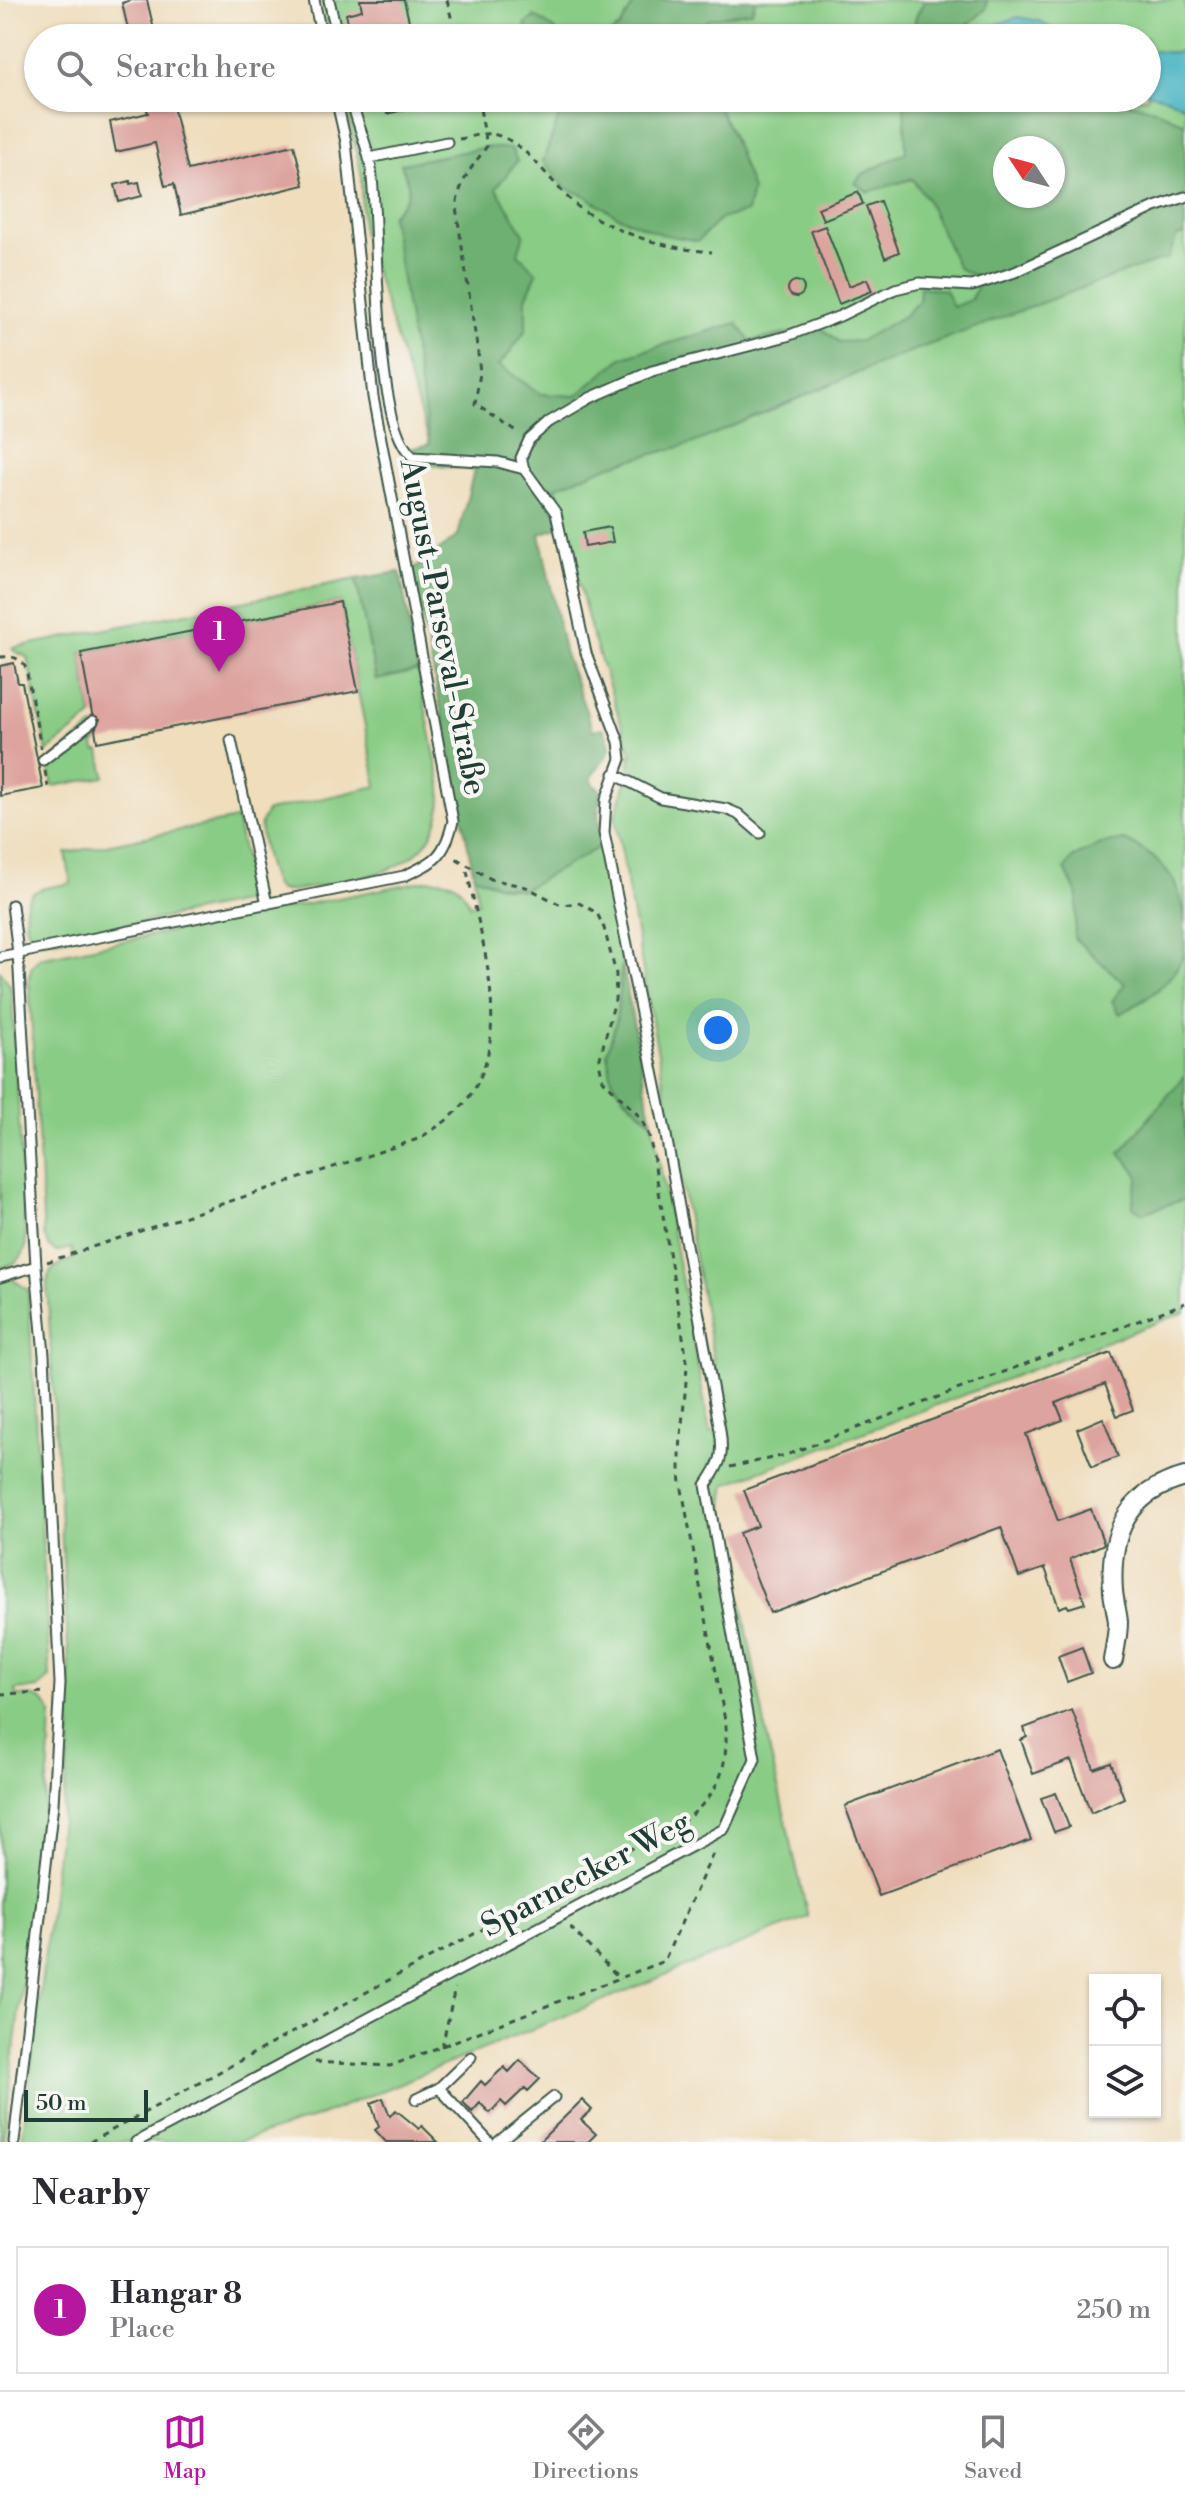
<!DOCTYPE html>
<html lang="en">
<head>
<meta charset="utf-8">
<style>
  body { margin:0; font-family:"Libre Bodoni",serif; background:#f7f7f7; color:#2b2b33 }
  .controls { position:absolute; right:24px; bottom:24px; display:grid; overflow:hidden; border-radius:0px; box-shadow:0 2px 6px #0004 }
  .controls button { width:72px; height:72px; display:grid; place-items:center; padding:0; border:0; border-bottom:2px solid #e1e1e2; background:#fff; color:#2b2b33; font:40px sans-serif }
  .compass { position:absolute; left:993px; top:136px; width:72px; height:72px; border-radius:50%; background:#fff; box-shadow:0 2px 6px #0004; rotate:306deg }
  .scale { position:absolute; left:24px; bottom:20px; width:124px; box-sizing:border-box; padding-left:8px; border:4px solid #1f3d34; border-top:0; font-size:22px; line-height:28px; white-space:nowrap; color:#1f3d34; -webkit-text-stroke:6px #f6f6f2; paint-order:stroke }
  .you { position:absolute; left:718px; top:1030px; width:28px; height:28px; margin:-20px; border:6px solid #fff; border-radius:50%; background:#1a73e8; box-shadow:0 0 0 12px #1a73e833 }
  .badge { display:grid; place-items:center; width:52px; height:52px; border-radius:50%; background:#b5179e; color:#fff; font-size:26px; font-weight:700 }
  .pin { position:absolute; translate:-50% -66px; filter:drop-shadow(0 2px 4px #0008) }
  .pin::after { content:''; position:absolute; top:42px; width:28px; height:24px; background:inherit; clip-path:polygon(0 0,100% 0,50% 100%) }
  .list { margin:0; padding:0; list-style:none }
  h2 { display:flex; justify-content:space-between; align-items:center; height:104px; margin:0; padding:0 32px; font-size:34px }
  h2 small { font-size:26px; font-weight:400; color:#7c7c81 }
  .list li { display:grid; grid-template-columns:52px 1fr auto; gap:24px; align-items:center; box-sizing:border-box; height:128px; margin:0 16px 16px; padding:0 16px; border:2px solid #e1e1e2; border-radius:0px }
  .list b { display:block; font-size:30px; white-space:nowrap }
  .list p { margin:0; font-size:26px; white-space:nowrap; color:#7c7c81 }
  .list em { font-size:26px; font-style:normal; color:#7c7c81 }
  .icon { flex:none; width:44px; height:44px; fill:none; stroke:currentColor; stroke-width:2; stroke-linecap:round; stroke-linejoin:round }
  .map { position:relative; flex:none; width:1185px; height:2142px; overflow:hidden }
  .search { position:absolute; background:#fff; box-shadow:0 2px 6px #0004; left:24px; right:24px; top:24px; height:88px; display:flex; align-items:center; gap:20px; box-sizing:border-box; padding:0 28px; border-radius:44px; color:#7c7c81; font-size:30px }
  .sheet { height:248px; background:#fff }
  nav { display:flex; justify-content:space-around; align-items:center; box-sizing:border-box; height:112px; border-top:2px solid #e1e1e2; background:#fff; font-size:22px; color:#7c7c81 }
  nav a { display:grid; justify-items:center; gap:4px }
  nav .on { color:#b5179e }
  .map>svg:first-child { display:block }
  .green { fill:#89cc85; stroke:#54845c; stroke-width:2; fill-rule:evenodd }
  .forest { fill:#6eb072; stroke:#467653; stroke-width:2; fill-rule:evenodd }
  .water { fill:#48b5c3; stroke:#34797c; stroke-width:2 }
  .building { fill:#dda39e }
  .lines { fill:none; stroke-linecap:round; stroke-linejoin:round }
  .lane-casing { stroke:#3e5548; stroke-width:13 }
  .street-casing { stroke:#3e5548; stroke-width:22 }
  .path { stroke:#3e5548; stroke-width:3; stroke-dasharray:6 6; stroke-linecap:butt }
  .lane { stroke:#fff; stroke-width:9 }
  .street { stroke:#fff; stroke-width:18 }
  .labels { text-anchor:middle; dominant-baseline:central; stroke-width:8; stroke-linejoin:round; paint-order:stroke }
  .street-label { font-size:32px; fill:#1f3d34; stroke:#f6f6f2 }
</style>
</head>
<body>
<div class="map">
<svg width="1185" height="2142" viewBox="0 0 1185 2142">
  <rect width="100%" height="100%" fill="#f6f6f2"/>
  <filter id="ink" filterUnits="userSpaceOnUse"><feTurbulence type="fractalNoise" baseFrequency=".0125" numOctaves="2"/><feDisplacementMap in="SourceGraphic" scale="16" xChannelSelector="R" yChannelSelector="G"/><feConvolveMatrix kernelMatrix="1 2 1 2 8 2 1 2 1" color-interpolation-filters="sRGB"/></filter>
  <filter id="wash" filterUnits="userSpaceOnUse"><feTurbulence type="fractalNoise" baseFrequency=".006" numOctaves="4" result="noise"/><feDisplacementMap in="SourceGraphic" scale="32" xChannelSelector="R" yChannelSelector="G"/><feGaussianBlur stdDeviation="1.8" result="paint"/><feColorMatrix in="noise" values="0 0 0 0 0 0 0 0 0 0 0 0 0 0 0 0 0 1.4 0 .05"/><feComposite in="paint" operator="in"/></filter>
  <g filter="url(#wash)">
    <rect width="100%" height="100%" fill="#efddbc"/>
    <path class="green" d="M322 0H1185V1312L726 1484 723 1504 770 1752 808 1917 314 2118 237 2142H22L70 1746V1679L47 1283C49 1266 59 1265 73 1259L72 1248 57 1252 49 1247 44 1235 29 980 31 968 39 958 428 880C454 879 459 882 470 905L478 903 474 876 497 885 522 890 601 846 622 963 616 1022 607 1053 612 1079 623 1095 652 1122 710 1432 726 1429 615 816 629 774 631 753 592 634 555 488 430 444 362 231 361 172 344 98H1147V38H331ZM1005 148H1053V196H1005Z
      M356 579 376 679 418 671 441 787C446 874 361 878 297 890 291 891 283 893 277 888 270 882 259 834 261 823 262 820 266 814 267 811L377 786 340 602 81 653 92 716 47 752 27 657 14 651 12 648Z
      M94 726 97 742 94 743 95 751H100L105 777 53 786 48 762Z
      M236 819 252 890 242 902 50 941H39L26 928C22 885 36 891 71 883L66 853Z
      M0 971 10 985 12 997 26 1247C21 1261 14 1264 0 1269Z
      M11 1278 28 1290 50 1677 39 1688 16 1690 17 1696C34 1695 46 1697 51 1714L49 1765 3 2142H0V1281Z"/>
    <path class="forest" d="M636 0H756L752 11 710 19 690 33V38H604L620 27Z
      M925 0H987L986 9 953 38H912L916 16Z
      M535 16 564 36 583 35 590 38H532L525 25Z
      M566 98H714L732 135 752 190 747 212 720 219 698 241 661 234 619 217 584 195 565 188 543 161Z
      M904 98H1106L1154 109 1185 124V234L1177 236 1168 258 1114 276 888 360 691 444 611 465 556 487 565 525 540 534 564 651 593 730 603 728C619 755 603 755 591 778L594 785 601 791 598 815 601 846 522 890 497 885 474 876 413 570 458 536 474 470 414 463 405 450 430 444 391 215C412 194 412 191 401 164L487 147 512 149 517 161 496 188 524 234 518 254 537 273 526 298V330L508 355 498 365 541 394 576 396 623 357 737 323 750 341 820 327 839 342 860 341 905 315 919 301 920 287 945 290 953 307 970 300 978 286 975 276 958 268 926 198 912 179 868 192 855 183 861 175 906 152ZM1005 148H1053V196H1005Z
      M400 572 418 671 376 680 356 579Z
      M1124 840C1166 859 1185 885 1185 932 1185 940 1185 950 1183 957 1169 986 1146 1000 1120 1014L1112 1001 1125 984 1074 938 1078 896 1065 869 1072 858 1101 844Z
      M622 963 652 1122 623 1095 612 1079 607 1053 616 1022Z
      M1185 1075V1199L1143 1213 1133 1207C1132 1173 1152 1186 1120 1153Z"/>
    <path class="water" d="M1018 17 1039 21 1066 38H978L986 28Z
      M1147 50 1174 53 1185 50V107L1168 98 1147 93Z"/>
    <g id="blocks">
      <path class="building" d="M131 0H147L156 38H130L122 3Z
        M360 0H404L413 38H352L346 14 362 10Z
        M144 98H171L188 170 294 145 304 185 181 215 174 184 165 186 155 143 116 152 110 122 148 113Z
        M384 98H430L431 103 387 114Z
        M130 181V184L139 182 142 196 119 202 115 185Z
        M858 192 863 204 823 220 818 208Z
        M880 201 899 252 885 258 866 206Z
        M825 226 849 286 867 279 872 291 839 304 811 231Z
        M788 289a8 8 0 1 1 16 0a8 8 0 1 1-16 0Z
        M610 527 613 542 585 547 583 532Z
        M340 602 358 691 97 742 95 729 100 719 92 714 81 653Z
        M14 663 18 683H22L43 788 0 796V666Z
        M1111 1353 1133 1410 1117 1416 1105 1384 1056 1403 1063 1420 1026 1434 1058 1521 1091 1509 1104 1544 1070 1559 1085 1603 1069 1608 1067 1605 1059 1608 1045 1568 1019 1577 1001 1527 770 1613 739 1533 758 1526 744 1490Z
        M1103 1418 1118 1457 1092 1467 1077 1429Z
        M1082 1647 1091 1673 1067 1682 1058 1656Z
        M1072 1710 1094 1769 1111 1763 1124 1798 1091 1813 1071 1760 1033 1774 1021 1740 1027 1737 1024 1728Z
        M997 1749 1031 1840 879 1896 845 1806Z
        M1056 1793 1069 1827 1054 1832 1041 1798Z
        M520 2060 540 2079 528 2091 525 2088 506 2106 501 2101 490 2113 480 2103 472 2112 463 2102 481 2081 485 2085 504 2067 509 2072Z
        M383 2098 390 2116 396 2110 419 2129 422 2126 438 2142H386L375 2130 379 2127 371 2103Z
        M582 2100 592 2110 581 2120 596 2134 588 2142H539Z"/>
    </g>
  </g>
  <g filter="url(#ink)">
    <use href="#blocks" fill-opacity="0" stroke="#3e5548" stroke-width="2"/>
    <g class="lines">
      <g class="lane-casing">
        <path id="lane" d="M314 0 322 38
          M329 0 338 38
          M351 98C356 122 368 145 371 169 380 228 371 423 413 457L498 462 524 469
          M369 158 447 142
          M231 740 267 904
          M43 760 93 721
          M614 774 661 798 726 809 738 814 760 833
          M12 905 18 953 36 1266 44 1355 60 1683 53 1804 14 2142
          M0 957 404 876C435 862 445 856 453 821L373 397 346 142 336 98
          M0 1277 36 1266
          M471 2057 439 2088 489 2142
          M416 2099 439 2088
          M136 2142 724 1829 755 1759 706 1485C721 1463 724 1456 720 1430L665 1130 604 833 606 800 621 759 619 742 586 653 556 513 524 469 521 458 529 440 549 422 590 398 652 371 787 336 840 316 895 289 920 283 972 286 1015 272 1155 207 1185 197
          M498 2142 554 2097"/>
      </g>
      <g class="street-casing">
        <path id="street" d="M1113 1660C1115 1648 1118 1634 1118 1622 1117 1612 1114 1602 1113 1591 1109 1533 1127 1492 1185 1477"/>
      </g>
      <path class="path" d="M447 0 456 38
        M478 98 487 146C471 169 461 178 456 207L478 353 480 373 475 404 520 434
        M459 139C467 138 475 135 483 134 523 130 553 191 584 211 622 235 667 249 712 252
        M0 657C13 656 19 657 26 668L41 748
        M45 771 48 787
        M47 1262 418 1139C436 1128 453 1118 466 1101 516 1037 480 937 466 866
        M730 1467 786 1455 1185 1303
        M0 1694 48 1692
        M570 1927 620 1979
        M442 2047 455 1988
        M315 2062 390 2066 664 1961 715 1849
        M90 2142 688 1818C721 1790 727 1769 726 1726L681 1484C677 1443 686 1403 687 1361L653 1155 649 1136 641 1118 603 1080 599 1062 615 1000 616 974 604 928 597 913 579 903 561 905 526 887 491 879 452 856"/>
      <use href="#lane" class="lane"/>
      <use href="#street" class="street"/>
    </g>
  </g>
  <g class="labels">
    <g class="street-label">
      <text transform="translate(443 627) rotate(79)">August-Parseval-Straße</text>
      <text transform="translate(586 1874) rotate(-28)">Sparnecker Weg</text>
    </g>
  </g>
</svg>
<div class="controls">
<button><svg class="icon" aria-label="locate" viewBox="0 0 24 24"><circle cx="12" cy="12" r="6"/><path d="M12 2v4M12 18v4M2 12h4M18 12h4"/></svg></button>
<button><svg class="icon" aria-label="layers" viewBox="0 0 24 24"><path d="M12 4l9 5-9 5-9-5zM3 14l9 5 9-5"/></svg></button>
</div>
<svg class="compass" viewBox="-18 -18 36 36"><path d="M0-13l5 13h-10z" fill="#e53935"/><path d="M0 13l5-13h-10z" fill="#7c7c81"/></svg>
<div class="scale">50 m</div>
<div class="you"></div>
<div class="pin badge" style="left:219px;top:672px">1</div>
<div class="search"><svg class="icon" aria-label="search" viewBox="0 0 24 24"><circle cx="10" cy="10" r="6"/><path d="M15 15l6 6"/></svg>Search here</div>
</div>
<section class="sheet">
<h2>Nearby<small></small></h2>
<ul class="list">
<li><span class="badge">1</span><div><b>Hangar 8</b><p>Place</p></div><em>250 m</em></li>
</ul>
</section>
<nav>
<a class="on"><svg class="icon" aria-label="map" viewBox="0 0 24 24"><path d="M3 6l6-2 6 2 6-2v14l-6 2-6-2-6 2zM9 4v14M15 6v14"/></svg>Map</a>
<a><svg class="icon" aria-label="directions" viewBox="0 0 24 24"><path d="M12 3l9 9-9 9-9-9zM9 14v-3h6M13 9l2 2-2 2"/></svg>Directions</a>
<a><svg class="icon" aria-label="saved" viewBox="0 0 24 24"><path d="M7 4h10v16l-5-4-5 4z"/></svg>Saved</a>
</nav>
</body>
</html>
